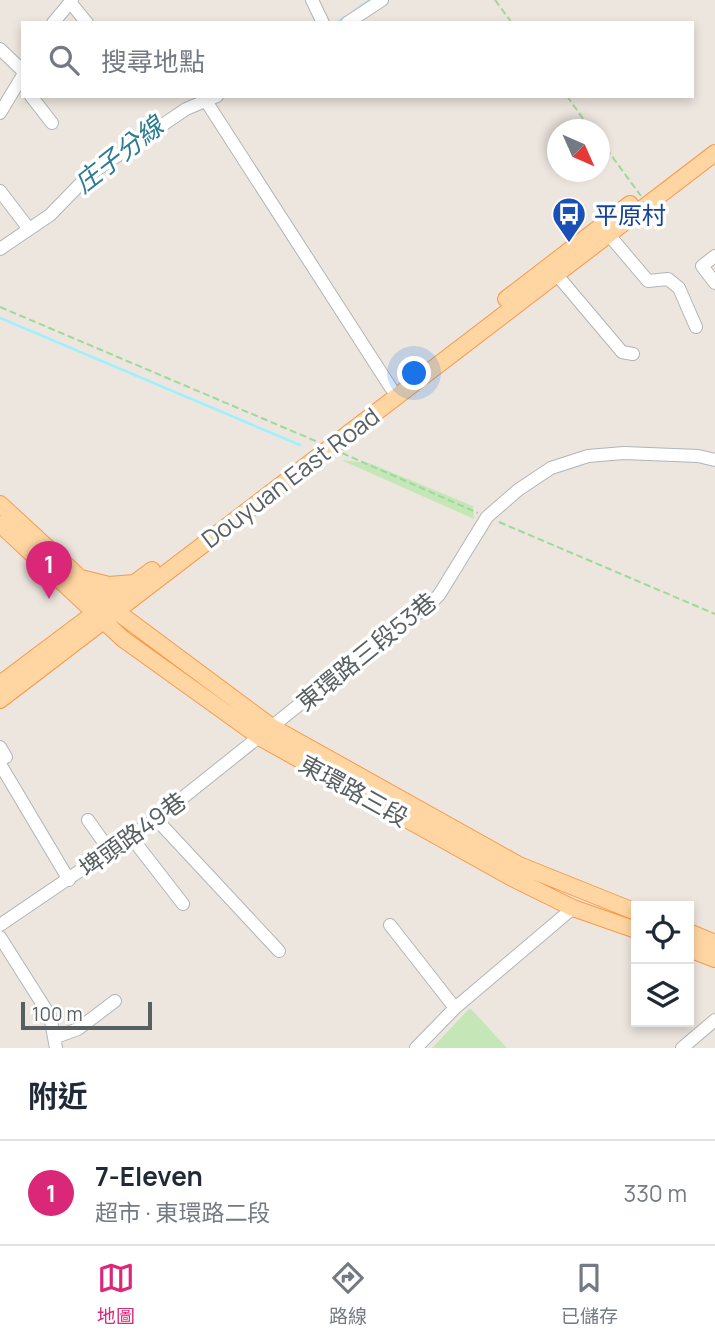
<!DOCTYPE html>
<html lang="zh-TW">
<head>
<meta charset="utf-8">
<style>
  body { margin:0; font-family:Manrope,"Noto Sans TC",sans-serif; background:#f2f2f3; color:#1f2937 }
  .controls { position:absolute; right:21px; bottom:21px; display:grid; overflow:hidden; border-radius:0px; box-shadow:0 4px 10px #0003 }
  .controls button { width:63px; height:63px; display:grid; place-items:center; padding:0; border:0; border-bottom:2px solid #e0e1e3; background:#fff; color:#1f2937; font:35px sans-serif }
  .compass { position:absolute; left:547px; top:119px; width:63px; height:63px; border-radius:50%; background:#fff; box-shadow:0 4px 10px #0003; rotate:135deg }
  .scale { position:absolute; left:21px; bottom:18px; width:131px; box-sizing:border-box; padding-left:7px; border:4px solid #585f61; border-top:0; font-size:19px; line-height:24px; white-space:nowrap; color:#585f61; -webkit-text-stroke:5px #fff; paint-order:stroke }
  .you { position:absolute; left:415px; top:374px; width:24px; height:24px; margin:-18px; border:5px solid #fff; border-radius:50%; background:#1a73e8; box-shadow:0 0 0 10px #1a73e833 }
  .badge { display:grid; place-items:center; width:46px; height:46px; border-radius:50%; background:#db2777; color:#fff; font-size:23px; font-weight:700 }
  .pin { position:absolute; translate:-50% -58px; filter:drop-shadow(0 2px 4px #0008) }
  .pin::after { content:''; position:absolute; top:37px; width:24px; height:21px; background:inherit; clip-path:polygon(0 0,100% 0,50% 100%) }
  .list { margin:0; padding:0; list-style:none }
  h2 { display:flex; justify-content:space-between; align-items:center; height:91px; margin:0; padding:0 28px; font-size:30px }
  h2 small { font-size:23px; font-weight:400; color:#747a83 }
  .list li { display:grid; grid-template-columns:46px 1fr auto; gap:21px; align-items:center; box-sizing:border-box; height:105px; padding:0 28px; border-top:2px solid #e0e1e3 }
  .list b { display:block; font-size:26px; white-space:nowrap }
  .list p { margin:0; font-size:23px; white-space:nowrap; color:#747a83 }
  .list em { font-size:23px; font-style:normal; color:#747a83 }
  .icon { flex:none; width:38px; height:38px; fill:none; stroke:currentColor; stroke-width:2; stroke-linecap:round; stroke-linejoin:round }
  .map { position:relative; flex:none; width:715px; height:1048px; overflow:hidden }
  .search { position:absolute; background:#fff; box-shadow:0 4px 10px #0003; left:21px; right:21px; top:21px; height:77px; display:flex; align-items:center; gap:18px; box-sizing:border-box; padding:0 24px; border-radius:0px; color:#747a83; font-size:26px }
  .sheet { height:196px; background:#fff }
  nav { display:flex; justify-content:space-around; align-items:center; box-sizing:border-box; height:98px; border-top:2px solid #e0e1e3; background:#fff; font-size:19px; color:#747a83 }
  nav a { display:grid; justify-items:center; gap:4px }
  nav .on { color:#db2777 }
  .map>svg:first-child { display:block }
  .green { fill:#c5e7b8 }
  .lines { fill:none; stroke-linecap:round; stroke-linejoin:round }
  .stream { stroke:#9cf0ff; stroke-width:2.5 }
  .minor-casing { stroke:#b0b5b8; stroke-width:14 }
  .major-casing { stroke:#fc9748; stroke-width:18 }
  .path { stroke:#9cda9a; stroke-width:2; stroke-dasharray:7 3.5; stroke-linecap:butt }
  .minor { stroke:#fff; stroke-width:12 }
  .major { stroke:#ffd6a1; stroke-width:16 }
  .labels { text-anchor:middle; dominant-baseline:central; stroke-width:7; stroke-linejoin:round; paint-order:stroke }
  .transit-label { font-size:24px; fill:#164399; stroke:#fff; text-anchor:start }
  .street-label { font-size:24px; fill:#585f61; stroke:#fff }
  .water-label { font-size:26px; font-style:italic; fill:#2b7b93; stroke:#fff }
</style>
</head>
<body>
<div class="map">
<svg width="715" height="1048" viewBox="0 0 715 1048">
  <rect width="100%" height="100%" fill="#ede6df"/>
  <path class="green" d="M341 460 369 463 473 506 474 519Z
    M470 1008 507 1048H432Z"/>
  <g class="lines">
    <path class="stream" d="M354 11 370 0
      M336 23 345 17
      M0 318 300 445"/>
    <g class="minor-casing">
      <path id="minor" d="M312 0 323 23
        M70 2 87 23
        M53 23 72 0
        M347 23 382 0
        M0 49 23 71
        M31 96 52 123
        M206 101 391 388
        M0 113 23 75
        M0 191 29 229
        M609 235 648 281 668 279 679 288 696 327
        M0 249 50 215 89 175 186 109 217 96
        M715 256 702 266 715 283
        M557 275 622 352 633 354
        M0 747 6 757 0 760
        M0 764 69 880
        M156 819 279 951
        M88 820 110 851
        M131 837 183 904
        M0 925 156 819 374 645 425 608 439 595 487 517 518 490 551 468 588 456 624 453 698 456 715 460
        M390 925 455 1008
        M0 937 50 1016 56 1048
        M56 1037 78 1029 115 1001
        M416 1048 455 1008 573 908
        M682 1048 715 1020"/>
    </g>
    <g class="major-casing">
      <path id="major" d="M506 299 630 204
        M0 504 116 611 272 727 519 865 636 912
        M0 524 123 639 261 738 512 878 573 908 636 930
        M81 578 109 585 134 583
        M0 684 152 570
        M0 700 715 153
        M689 932 715 943
        M689 949 715 959"/>
    </g>
    <path class="path" d="M495 0 512 23
      M567 96 591 130
      M600 140 641 196
      M0 307 318 442
      M342 453 478 513
      M499 522 715 614"/>
    <use href="#minor" class="minor"/>
    <use href="#major" class="major"/>
  </g>
  <defs>
    <g id="bus-pin" transform="scale(1.75)"><path d="M0 17L-7.5 6A9.5 9.5 0 1 1 7.5 6Z" fill="#1a4fb4" stroke="#fff"/><path d="M-5-6H5V4H4V6H2V4H-2V6H-4V4H-5ZM-3.5-4V0h7V-4ZM-3.5 1.2v1.5H-2V1.2ZM2 1.2v1.5H3.5V1.2Z" fill="#fff"/></g>
  </defs>
  <g fill-rule="evenodd">
    <use href="#bus-pin" x="569" y="214"/>
  </g>
  <g class="labels">
    <g class="transit-label">
      <text x="594" y="214">平原村</text>
    </g>
    <g class="street-label">
      <text transform="translate(290 477) rotate(-37)">Douyuan East Road</text>
      <text transform="translate(366 651) rotate(-39)">東環路三段53巷</text>
      <text transform="translate(354 790) rotate(29)">東環路三段</text>
      <text transform="translate(132 834) rotate(-36)">埤頭路49巷</text>
    </g>
    <g class="water-label">
      <text transform="translate(118 154) rotate(-38)">庄子分線</text>
    </g>
  </g>
</svg>
<div class="controls">
<button><svg class="icon" aria-label="locate" viewBox="0 0 24 24"><circle cx="12" cy="12" r="6"/><path d="M12 2v4M12 18v4M2 12h4M18 12h4"/></svg></button>
<button><svg class="icon" aria-label="layers" viewBox="0 0 24 24"><path d="M12 4l9 5-9 5-9-5zM3 14l9 5 9-5"/></svg></button>
</div>
<svg class="compass" viewBox="-18 -18 36 36"><path d="M0-13l5 13h-10z" fill="#e53935"/><path d="M0 13l5-13h-10z" fill="#747a83"/></svg>
<div class="scale">100 m</div>
<div class="you"></div>
<div class="pin badge" style="left:49px;top:599px">1</div>
<div class="search"><svg class="icon" aria-label="search" viewBox="0 0 24 24"><circle cx="10" cy="10" r="6"/><path d="M15 15l6 6"/></svg>搜尋地點</div>
</div>
<section class="sheet">
<h2>附近<small></small></h2>
<ul class="list">
<li><span class="badge">1</span><div><b>7-Eleven</b><p>超市 · 東環路二段</p></div><em>330 m</em></li>
</ul>
</section>
<nav>
<a class="on"><svg class="icon" aria-label="map" viewBox="0 0 24 24"><path d="M3 6l6-2 6 2 6-2v14l-6 2-6-2-6 2zM9 4v14M15 6v14"/></svg>地圖</a>
<a><svg class="icon" aria-label="directions" viewBox="0 0 24 24"><path d="M12 3l9 9-9 9-9-9zM9 14v-3h6M13 9l2 2-2 2"/></svg>路線</a>
<a><svg class="icon" aria-label="saved" viewBox="0 0 24 24"><path d="M7 4h10v16l-5-4-5 4z"/></svg>已儲存</a>
</nav>
</body>
</html>
